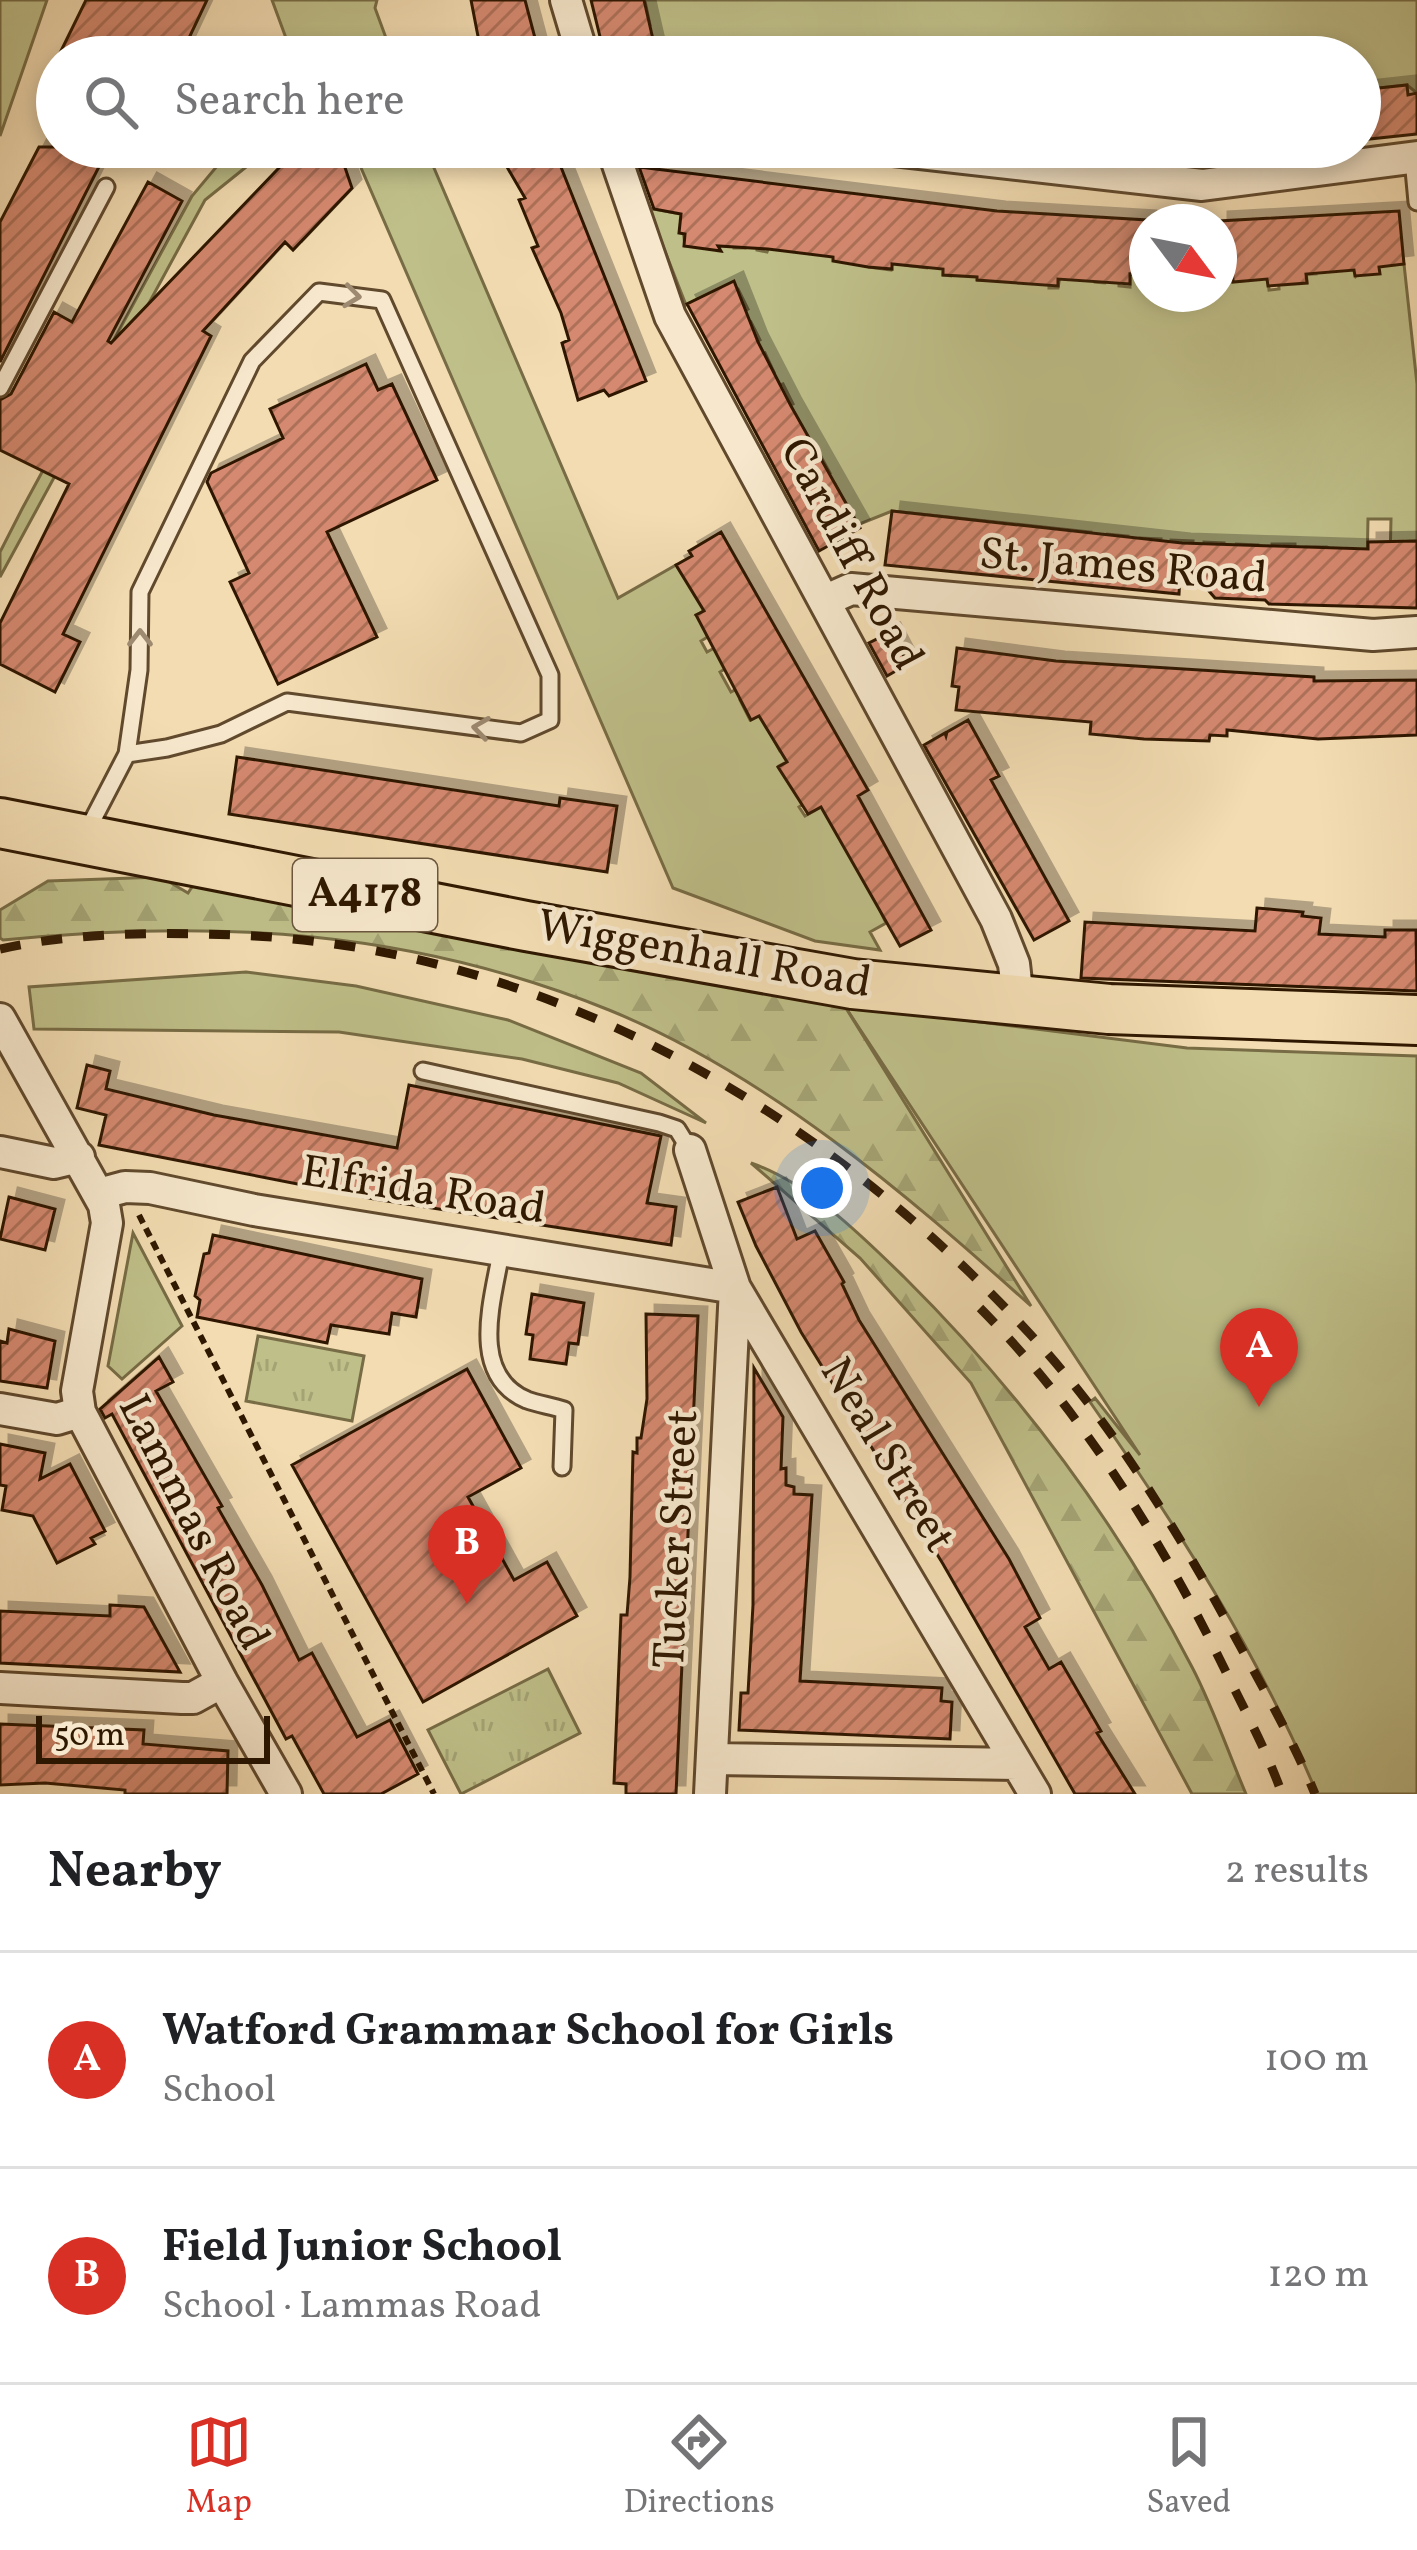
<!DOCTYPE html>
<html lang="en">
<head>
<meta charset="utf-8">
<style>
  body { margin:0; font-family:Vollkorn,serif; background:#f2f2f2; color:#202124 }
  .compass { position:absolute; left:1129px; top:204px; width:108px; height:108px; border-radius:50%; background:#fff; box-shadow:0 6px 18px #0003; rotate:122deg }
  .scale { position:absolute; left:36px; bottom:30px; width:234px; box-sizing:border-box; padding-left:12px; border:6px solid #2f1801; border-top:0; font-size:33px; line-height:42px; white-space:nowrap; color:#2f1801; -webkit-text-stroke:9px #f7e8cd; paint-order:stroke }
  .you { position:absolute; left:822px; top:1188px; width:42px; height:42px; margin:-30px; border:9px solid #fff; border-radius:50%; background:#1a73e8; box-shadow:0 0 0 18px #1a73e833 }
  .badge { display:grid; place-items:center; width:78px; height:78px; border-radius:50%; background:#d93025; color:#fff; font-size:39px; font-weight:700 }
  .pin { position:absolute; translate:-50% -99px; filter:drop-shadow(0 3px 6px #0008) }
  .pin::after { content:''; position:absolute; top:63px; width:42px; height:36px; background:inherit; clip-path:polygon(0 0,100% 0,50% 100%) }
  .list { margin:0; padding:0; list-style:none }
  h2 { display:flex; justify-content:space-between; align-items:center; height:156px; margin:0; padding:0 48px; font-size:51px }
  h2 small { font-size:39px; font-weight:400; color:#757577 }
  .list li { display:grid; grid-template-columns:78px 1fr auto; gap:36px; align-items:center; box-sizing:border-box; height:216px; padding:0 48px; border-top:3px solid #e0e0e0 }
  .list b { display:block; font-size:45px; white-space:nowrap }
  .list p { margin:0; font-size:39px; white-space:nowrap; color:#757577 }
  .list em { font-size:39px; font-style:normal; color:#757577 }
  .icon { flex:none; width:66px; height:66px; fill:none; stroke:currentColor; stroke-width:2; stroke-linecap:round; stroke-linejoin:round }
  .map { position:relative; flex:none; width:1417px; height:1794px; overflow:hidden }
  .search { position:absolute; background:#fff; box-shadow:0 6px 18px #0003; left:36px; right:36px; top:36px; height:132px; display:flex; align-items:center; gap:30px; box-sizing:border-box; padding:0 42px; border-radius:66px; color:#757577; font-size:45px }
  .sheet { height:588px; background:#fff }
  nav { display:flex; justify-content:space-around; align-items:center; box-sizing:border-box; height:168px; border-top:3px solid #e0e0e0; background:#fff; font-size:33px; color:#757577 }
  nav a { display:grid; justify-items:center; gap:6px }
  nav .on { color:#d93025 }
  .map>svg:first-child { display:block }
  .green { fill:#bfbf89; stroke:#776c45; stroke-width:3 }
  .forest { fill:url(#forest-firs); stroke:#776c45; stroke-width:3 }
  .park { fill:url(#park-tufts); stroke:#776c45; stroke-width:3 }
  .building { fill:url(#building-hatch); stroke:#2f1801; stroke-width:3; filter:url(#shadow) }
  .lines { fill:none; stroke-linecap:round; stroke-linejoin:round }
  .service-casing { stroke:#60492d; stroke-width:21 }
  .minor-casing { stroke:#60492d; stroke-width:36 }
  .primary-casing { stroke:#2f1801; stroke-width:54 }
  .path { stroke:#2f1801; stroke-width:6; stroke-dasharray:9 6; stroke-linecap:butt }
  .service { stroke:#f7e8cd; stroke-width:15 }
  .minor { stroke:#f7e8cd; stroke-width:30 }
  .primary { stroke:#f3dcb2; stroke-width:48 }
  .rail { stroke:#2f1801; stroke-width:9; stroke-dasharray:21 21; stroke-linecap:butt }
  .oneway { stroke:#9d8a71 }
  .labels { text-anchor:middle; dominant-baseline:central; stroke-width:9; stroke-linejoin:round; paint-order:stroke }
  .shield { fill:#f7e8cd; stroke:#6b563e; stroke-width:3 }
  .shield-label { font-size:42px; font-weight:bold; fill:#2f1801 }
  .street-label { font-size:45px; fill:#2f1801; stroke:#f7e8cd }
</style>
</head>
<body>
<div class="map">
<svg width="1417" height="1794" viewBox="0 0 1417 1794">
  <defs>
    <pattern id="forest-firs" width="22" height="20" patternUnits="userSpaceOnUse" patternTransform="scale(3)"><rect width="22" height="20" fill="#bfbf89"/><path d="M5 1l3.5 6h-7zM16 11l3.5 6h-7z" fill="#a4a374"/></pattern>
    <pattern id="park-tufts" width="24" height="20" patternUnits="userSpaceOnUse" patternTransform="scale(3)"><rect width="24" height="20" fill="#bfbf89"/><path d="M3 7l-1-3M5 7V3M7 7l1-3M15 17l-1-3M17 17v-4M19 17l1-3" fill="none" stroke="#a4a374"/></pattern>
    <pattern id="building-hatch" width="6" height="6" patternUnits="userSpaceOnUse" patternTransform="scale(3)"><rect width="6" height="6" fill="#d5896f"/><path d="M-1 1l2-2M0 6l6-6M5 7l2-2" fill="none" stroke="#ad6f59"/></pattern>
    <filter id="shadow"><feDropShadow dx="9" dy="-9" stdDeviation="0" flood-color="#0004"/></filter>
  </defs>
  <rect width="100%" height="100%" fill="#f3dcb2"/>
  <filter id="stains"><feTurbulence type="fractalNoise" baseFrequency=".00167" numOctaves="4"/><feColorMatrix values="0 0 0 0 .2 0 0 0 0 .09 0 0 0 0 .02 0 0 0 .5 -.17"/></filter>
  <radialGradient id="worn" r=".72"><stop offset=".6" stop-color="#630" stop-opacity="0"/><stop offset="1" stop-color="#630" stop-opacity=".3"/></radialGradient>
  <path class="green" d="M0 0H47L0 136Z
    M272 0H377L375 8 393 57H293Z
    M632 0H1417V93L1407 85 1360 90V57H888V52L878 51 877 57H756V51L736 49 735 57H657L638 28 650 25 645 1Z
    M233 147H271L205 200 0 577V552L22 509 192 196Z
    M352 147H425L618 598 676 565 706 609 697 615 730 623 701 641 707 652 718 646 749 654 720 672 731 692 759 677 764 686 740 700 750 720 775 707 774 740 780 751 803 753 779 766 810 800 799 807 805 816 830 802 886 923 870 932 880 950 815 941 673 888Z
    M648 208 681 214 685 246 734 243V248H745L747 225 759 226 757 250 767 252 769 247 824 234 869 267 891 270 894 243 905 265 927 268 946 244 943 275 951 276 980 246 978 280 1005 281 1051 254 1049 288H1058L1060 277 1094 275 1095 282 1105 283 1120 258 1119 286 1130 287V274H1141L1142 258H1147V294H1219V259L1232 261 1233 281 1266 259 1269 290 1279 289 1278 274 1307 282 1305 257 1353 254 1356 276 1378 253 1391 252 1392 265 1404 264 1417 384V541L1397 542 1390 561 1391 519H1368L1367 568 1327 547H1306L1305 564H1296L1295 544H1272L1271 562H1258V545L1236 544 1224 561V543L1204 542 1203 558H1192L1193 541 1171 540 1170 556H1160L1161 539 1140 538 1138 553H1127L1128 536 1107 534 1090 550 1091 532 892 511 857 525 835 484 823 490 818 481 830 473 819 453 805 459 782 410 793 404 783 384 770 389 764 377 774 372 765 353 754 357 749 346 760 340 751 322 741 327 735 316 748 309 738 289 723 287 686 305Z
    M246 972 356 986 508 1020 641 1073 706 1123 618 1083 522 1059 339 1032 34 1029 29 987Z
    M844 1005 1187 1048 1417 1056V1794H1317C1259 1654 1177 1526 1090 1402L1095 1398 1140 1455Z
    M133 1233 182 1326 122 1379 108 1366Z"/>
  <path class="forest" d="M161 877 188 893 196 881 844 1005 1031 1306C905 1193 768 1075 609 1010 409 929 215 919 3 940L0 938V910L48 881Z
    M751 1163C809 1183 861 1235 904 1277 1020 1392 1117 1522 1192 1667 1213 1707 1228 1752 1246 1794H1192L971 1383 860 1258Z"/>
  <path class="park" d="M258 1336 364 1356 352 1421 246 1401Z
    M548 1669 580 1733 461 1794 428 1730Z"/>
  <path class="building" d="M86 0H207L180 57H58Z
    M471 0H525L540 57H482Z
    M591 0H644L657 57H605Z
    M1407 85 1408 95 1417 93V134L1360 140V90Z
    M39 147H109L0 362V222Z
    M299 147H338L352 188 293 250 285 242 203 331 211 336 63 634 80 642 55 692 0 664V623L69 484 0 450V400L11 394 54 312 72 322 148 182 182 201 108 341 111 343Z
    M535 147H553L646 381 609 396 604 390 578 400 562 343 569 340 561 313 532 248 538 246 519 200 525 198 507 167 518 162 515 155Z
    M639 167 997 211 1147 220V258H1142V275L1130 274V284L1058 279V286L977 280V277L943 275V269L892 264V269L868 267 833 261V257L768 249 718 246 721 251 684 246 685 234 679 233 681 214 654 209Z
    M1399 211 1404 264 1379 267 1380 274 1355 276 1354 270 1306 274 1307 283 1268 286 1267 279 1233 282 1232 259H1219V221Z
    M734 281 758 342 791 406 860 528 819 551 687 304Z
    M366 364 378 390 392 384 437 480 327 532 377 637 278 684 230 582 249 573 207 482 211 473 283 438 270 409Z
    M892 511 1182 543 1368 549V542L1417 541V608L1269 604 1265 600 1215 598 1181 559 1179 594 885 565Z
    M721 532 868 790 858 796 931 930 900 946 821 807 808 814 778 767 787 762 759 716 751 720 696 615 704 611 676 565 692 556 689 551Z
    M891 632 908 664 887 676 869 643Z
    M957 648 1056 661 1314 677V681L1417 680V735L1318 739 1227 730V736L1210 735 1209 741 1144 739 1090 734 1091 722 956 710 959 687 952 686Z
    M968 720 999 776 991 780 1069 921 1034 940 924 745 945 733 946 736 947 732Z
    M237 757 559 806 560 798 617 806 607 872 229 814Z
    M1257 908 1303 912 1302 916 1321 918 1319 934 1385 937V930H1416L1417 991 1081 978 1085 922 1255 931Z
    M87 1065 110 1071 106 1089 214 1115 397 1148 409 1085 661 1136 647 1203 676 1207 671 1245 374 1199 99 1145 106 1115 77 1108Z
    M777 1187 797 1239 815 1231 844 1282 842 1284 859 1320 1009 1559 1040 1618 1025 1627 1049 1669 1061 1662 1101 1731 1097 1733 1135 1794H1075L943 1564 801 1332 756 1246 738 1202Z
    M9 1197 55 1209 45 1250 0 1239Z
    M213 1235 422 1279 416 1317 392 1313 389 1334 331 1325 327 1343 197 1317 200 1300 195 1296 204 1254 209 1253Z
    M532 1294 584 1303 578 1344 569 1343 566 1364 530 1359 533 1335 526 1334Z
    M646 1314 698 1316 676 1794H626V1784L614 1783 621 1615H627L630 1577 633 1452 637 1453V1438H641L647 1399Z
    M9 1329 55 1341 47 1388 0 1381V1341L7 1343Z
    M159 1357 173 1382 156 1391 222 1506 218 1508 262 1585 299 1660 312 1653 357 1737 390 1720 418 1774 381 1794H324L292 1736 286 1739 112 1414 105 1418 100 1409Z
    M754 1368 783 1417 781 1469 786 1468V1485L794 1487V1494L812 1495 800 1681 942 1688 941 1701 952 1702 950 1739 739 1730 741 1693H748L753 1605Z
    M467 1369 521 1468 468 1497 514 1580 547 1562 577 1616 423 1702 292 1465Z
    M0 1444 45 1453 40 1479 70 1464 105 1531 91 1538 95 1544 57 1563 33 1516 2 1510 6 1486 0 1485Z
    M110 1605 144 1607 180 1672 0 1663V1611L110 1616Z
    M0 1724 144 1730 143 1744 228 1751 227 1794H125V1790L45 1783 0 1785Z"/>
  <g class="lines">
    <g class="service-casing">
      <path id="service" d="M1413 159 1417 202
        M0 388 106 187
        M87 831 127 754 139 670 140 592 252 361 319 292 382 300 550 675V720L521 733 287 702 221 734 167 748 127 754
        M423 1071 659 1123 677 1129 690 1150
        M501 1252C493 1300 468 1375 527 1400 538 1404 552 1406 564 1410L562 1467"/>
    </g>
    <g class="minor-casing">
      <path id="minor" d="M566 0 583 57
        M612 147 670 316 996 919 1014 964 1018 1000
        M867 147 1202 185 1417 157
        M824 601 851 589 1373 635 1417 632
        M0 1019 104 1205 107 1223 77 1391 80 1412 222 1682 286 1794
        M690 1150 735 1288 1035 1794
        M0 1152 54 1163 79 1157
        M99 1194 125 1187 150 1188 254 1210 735 1288 710 1794
        M0 1409 57 1419 80 1412
        M0 1688 182 1698H193L222 1682
        M713 1759 1017 1764"/>
    </g>
    <g class="primary-casing">
      <path id="primary" d="M0 823 526 926 853 984 1109 1009 1417 1020"/>
    </g>
    <path class="path" d="M139 1215 434 1794"/>
    <use href="#service" class="service"/>
    <use href="#minor" class="minor"/>
    <use href="#primary" class="primary"/>
    <path class="rail" d="M0 949C76 932 157 932 234 935 544 946 823 1110 1030 1334 1111 1421 1176 1528 1233 1633 1262 1686 1292 1738 1315 1794
      M980 1308C1083 1412 1161 1539 1225 1670 1245 1711 1267 1751 1282 1794"/>
  </g>
  <defs><path id="oneway-chevron" d="M-2-3.5L2.5 0L-2 3.5" fill="none" stroke-width="1.6" stroke-linecap="round" stroke-linejoin="round" transform="scale(3)"/></defs>
  <g class="oneway">
    <use href="#oneway-chevron" transform="translate(352 296) rotate(7)"/>
    <use href="#oneway-chevron" transform="translate(140 638) rotate(-90)"/>
    <use href="#oneway-chevron" transform="translate(481 728) rotate(-172)"/>
  </g>
  <g class="labels">
    <rect class="shield" x="293" y="859" width="144" height="72" rx="9"/>
    <g class="shield-label">
      <text x="365" y="895">A4178</text>
    </g>
    <g class="street-label">
      <text transform="translate(850 555) rotate(62)">Cardiff Road</text>
      <text transform="translate(1123 568) rotate(5)">St. James Road</text>
      <text transform="translate(704 956) rotate(10)">Wiggenhall Road</text>
      <text transform="translate(423 1192) rotate(9)">Elfrida Road</text>
      <text transform="translate(886 1456) rotate(59)">Neal Street</text>
      <text transform="translate(192 1523) rotate(63)">Lammas Road</text>
      <text transform="translate(678 1539) rotate(-87)">Tucker Street</text>
    </g>
  </g>
  <rect width="100%" height="100%" filter="url(#stains)"/>
  <rect width="100%" height="100%" fill="url(#worn)"/>
</svg>
<svg class="compass" viewBox="-18 -18 36 36"><path d="M0-13l5 13h-10z" fill="#e53935"/><path d="M0 13l5-13h-10z" fill="#757577"/></svg>
<div class="scale">50 m</div>
<div class="you"></div>
<div class="pin badge" style="left:1259px;top:1407px">A</div>
<div class="pin badge" style="left:467px;top:1604px">B</div>
<div class="search"><svg class="icon" aria-label="search" viewBox="0 0 24 24"><circle cx="10" cy="10" r="6"/><path d="M15 15l6 6"/></svg>Search here</div>
</div>
<section class="sheet">
<h2>Nearby<small>2 results</small></h2>
<ul class="list">
<li><span class="badge">A</span><div><b>Watford Grammar School for Girls</b><p>School</p></div><em>100 m</em></li>
<li><span class="badge">B</span><div><b>Field Junior School</b><p>School · Lammas Road</p></div><em>120 m</em></li>
</ul>
</section>
<nav>
<a class="on"><svg class="icon" aria-label="map" viewBox="0 0 24 24"><path d="M3 6l6-2 6 2 6-2v14l-6 2-6-2-6 2zM9 4v14M15 6v14"/></svg>Map</a>
<a><svg class="icon" aria-label="directions" viewBox="0 0 24 24"><path d="M12 3l9 9-9 9-9-9zM9 14v-3h6M13 9l2 2-2 2"/></svg>Directions</a>
<a><svg class="icon" aria-label="saved" viewBox="0 0 24 24"><path d="M7 4h10v16l-5-4-5 4z"/></svg>Saved</a>
</nav>
</body>
</html>
